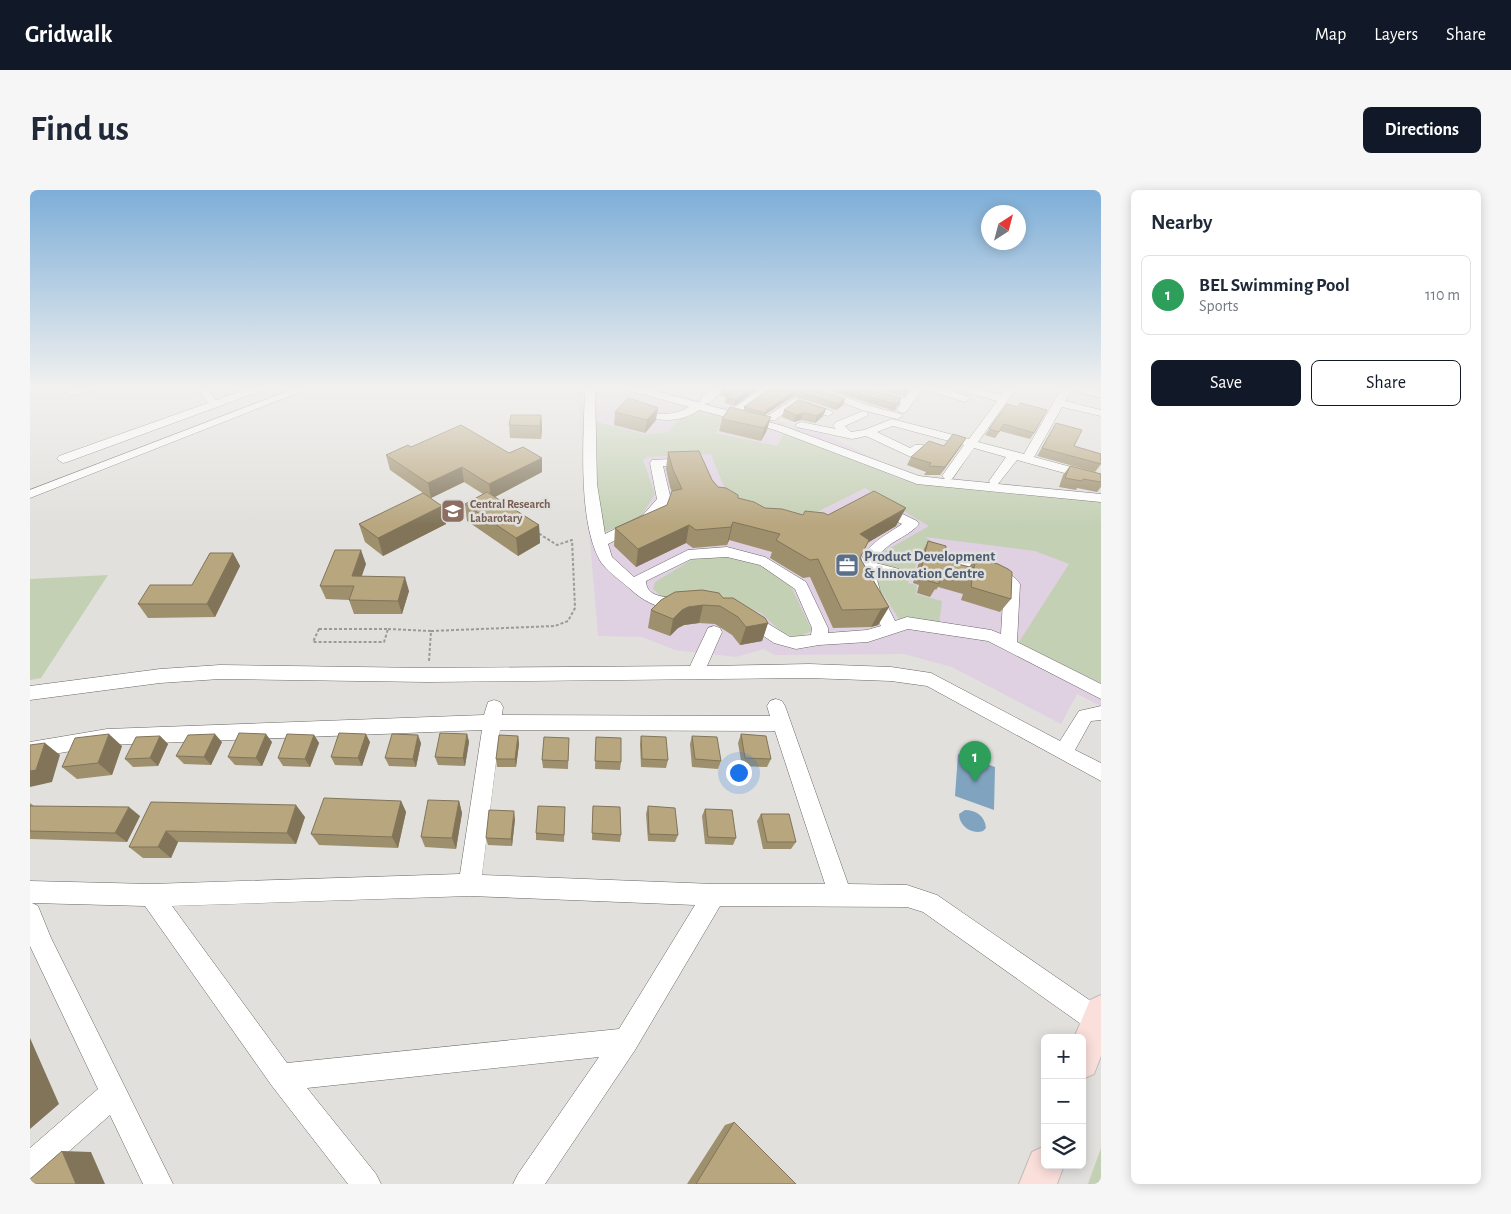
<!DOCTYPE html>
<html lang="en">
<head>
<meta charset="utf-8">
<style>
  body { margin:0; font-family:"Alegreya Sans",sans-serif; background:#f6f6f7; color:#1f2937 }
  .controls { position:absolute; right:15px; bottom:15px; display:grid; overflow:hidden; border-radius:8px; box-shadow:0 2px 12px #0003 }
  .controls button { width:45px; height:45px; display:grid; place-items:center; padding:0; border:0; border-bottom:1px solid #e0e1e3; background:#fff; color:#1f2937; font:25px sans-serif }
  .compass { position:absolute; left:951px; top:15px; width:45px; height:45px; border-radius:50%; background:#fff; box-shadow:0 2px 12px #0003; rotate:36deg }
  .you { position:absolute; left:708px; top:582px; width:18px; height:18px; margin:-12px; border:4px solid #fff; border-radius:50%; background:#1a73e8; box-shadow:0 0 0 8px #1a73e833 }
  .badge { display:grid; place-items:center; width:32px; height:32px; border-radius:50%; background:#111827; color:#fff; font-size:16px; font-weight:700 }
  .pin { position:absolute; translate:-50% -41px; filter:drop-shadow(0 1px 2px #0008) }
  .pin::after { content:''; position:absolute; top:26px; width:18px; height:15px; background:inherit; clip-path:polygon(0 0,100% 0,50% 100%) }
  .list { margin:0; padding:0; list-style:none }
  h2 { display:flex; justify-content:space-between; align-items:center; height:65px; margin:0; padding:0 20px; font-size:21px }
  h2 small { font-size:16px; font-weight:400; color:#747a83 }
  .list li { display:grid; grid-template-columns:32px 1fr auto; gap:15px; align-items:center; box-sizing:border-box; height:80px; margin:0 10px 10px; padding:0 10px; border:1px solid #e0e1e3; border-radius:8px }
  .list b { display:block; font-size:19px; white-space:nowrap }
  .list p { margin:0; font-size:16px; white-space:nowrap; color:#747a83 }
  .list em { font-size:16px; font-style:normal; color:#747a83 }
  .actions { display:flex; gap:10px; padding:15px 20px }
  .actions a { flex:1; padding:11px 0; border:1px solid #111827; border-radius:8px; text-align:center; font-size:18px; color:#111827 }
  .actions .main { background:#111827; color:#fff }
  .icon { flex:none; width:28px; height:28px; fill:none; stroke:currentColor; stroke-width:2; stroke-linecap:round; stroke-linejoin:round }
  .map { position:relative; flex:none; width:1071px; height:994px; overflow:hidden; border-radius:8px }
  header { display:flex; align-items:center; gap:30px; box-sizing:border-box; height:70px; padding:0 25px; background:#111827; color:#fff }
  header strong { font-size:24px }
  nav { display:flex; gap:28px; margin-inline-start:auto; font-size:18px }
  .intro { display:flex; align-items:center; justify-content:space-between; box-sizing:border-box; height:120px; padding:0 30px }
  h1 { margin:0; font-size:35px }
  .button { padding:12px 22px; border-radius:8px; background:#111827; color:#fff; font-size:18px; font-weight:700 }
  main { display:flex; gap:30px; padding:0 30px }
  aside { flex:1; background:#fff; border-radius:8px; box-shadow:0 2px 12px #0003 }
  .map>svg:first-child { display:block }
  .industrial { fill:#dfd0e2 }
  .green { fill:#c4d0b4 }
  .water { fill:#80a4bf }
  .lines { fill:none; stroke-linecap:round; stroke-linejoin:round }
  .minor-casing { stroke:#6a6866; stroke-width:1 }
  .major-casing { stroke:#bdbdbd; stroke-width:2 }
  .path { stroke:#9a9a97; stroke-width:2; stroke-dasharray:3 2; stroke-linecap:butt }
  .minor { fill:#fff; fill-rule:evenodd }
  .major { fill:#fbdfdb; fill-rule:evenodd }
  .wall { fill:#9e8f6d }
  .shaded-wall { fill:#817459 }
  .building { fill:#b8a67f; stroke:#817459 }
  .labels { text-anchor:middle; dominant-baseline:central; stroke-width:5; stroke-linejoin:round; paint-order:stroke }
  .far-education-label { font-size:12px; font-weight:bold; fill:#785e54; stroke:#e1e0dc; text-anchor:start }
  .service-label { font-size:15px; font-weight:bold; fill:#4e5e75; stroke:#e1e0dc; text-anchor:start }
</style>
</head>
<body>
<header>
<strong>Gridwalk</strong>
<nav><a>Map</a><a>Layers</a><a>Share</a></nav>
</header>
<div class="intro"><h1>Find us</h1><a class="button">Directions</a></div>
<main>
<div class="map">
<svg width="1071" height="994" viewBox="0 0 1071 994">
  <rect width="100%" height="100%" fill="#e1e0dc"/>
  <path class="industrial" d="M547 196H616L789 242 877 284 1071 303V516L1047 504 1031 534 922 477 874 464 745 465 734 459 706 467 645 460 612 447 568 446Z"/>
  <path class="green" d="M671 218 696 225 685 243 747 256 754 243 816 265 865 287 889 294 1071 311V493L987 455 1039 374 1005 361 895 347 910 357 907 367 889 362 884 383 847 374 850 364 899 336 835 298 783 324H731L696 302 681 264 616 267 613 270 625 304 610 328 572 343 567 330 563 231 617 245 638 242 646 232Z
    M693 365 734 375 759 392 782 441 768 447 754 444 731 423 706 413 632 407 623 399 625 392 668 366Z
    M845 380 879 389 878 393 887 395 886 404 912 411 909 435 869 429 843 389Z
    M78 385 11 488 0 490V389Z
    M1071 958V994H1058Z"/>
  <path class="water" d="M928 564 965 577 964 620 925 606Z
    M935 620C946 620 955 626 956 638L953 641C942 645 929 636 929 624Z"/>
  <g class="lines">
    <g class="minor-casing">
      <path id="minor" d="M58 196H76L75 198 40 206 35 203 36 201Z
        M165 196H175L186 210 226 196H240L239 198 37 272 33 273 27 269 29 266 178 213Z
        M271 196H285L0 308V300Z
        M555 196H565L567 294 575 344 613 325 627 309 620 273 622 270 659 268 665 272 659 276H633L641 310 639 313 623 331 578 354 582 367 604 387 658 360 697 357 735 367 776 392 798 438V443L837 440 851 436C840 413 817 379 840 357 849 348 862 341 872 334L844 321 842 318 849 314 854 315 887 331 889 334C877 349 852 352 846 373L869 379 871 382 869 385 864 387 845 382 850 401 865 431 877 427 961 440 971 444 974 395C962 384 945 379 928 378L925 385H915L913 382 917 371C937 365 978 376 990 394L987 452 1071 494V509L958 451 878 439 838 452 789 455 766 459 744 453 711 431 709 427 711 423 717 421 760 447 781 445 782 438 765 399 730 375 697 367 661 369 616 391C616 411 645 406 657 409L660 413 657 417C635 423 615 413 599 398 590 390 575 380 569 369 547 326 554 244 555 196Z
        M590 196H606L667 212H670C673 202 687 196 698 196L679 213 674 214 753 236 889 286 915 289 912 286 934 255 863 236 847 242 880 258 885 255H893L895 257 885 266 881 267 836 246 822 249 767 237 765 235 771 232 806 239 803 236 806 232 833 221 837 222 838 224 837 226 815 236 821 242 834 240 862 229 939 249 967 211 923 198 922 196H938L971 205 978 196H988L948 252 994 264 1033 196H1049L1071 202V208L1041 200 1035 211 1071 220V226L1032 217 1004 267 1071 285V293L987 270 968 294 1071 304V312L887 294 745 240 669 220C653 231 637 232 618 227 611 225 605 224 601 218L606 215C609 215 610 217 613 219 627 227 646 225 659 217L591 198ZM944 258 976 267 959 291 960 293 919 289H922Z
        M735 196H746L713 221H705L704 219 705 217Z
        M770 196H784L840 216 871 224 873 226 867 229 832 220Z
        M816 196H832L875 208 885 196H906L939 207 940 209 935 212 894 199 891 201 876 222 872 223 867 220 871 213 817 198Z
        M765 208 802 221 803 223 798 226 766 215 745 230H737L735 228 737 226Z
        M684 436 690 438 692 442 677 476 779 474 861 477 901 483 1030 551 1049 521 1071 516V530L1061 531 1045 560 1071 573V591L897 496 861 491 779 488 397 492 190 489 130 493 0 510V496L130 479 190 475 397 478 660 476 678 438Z
        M746 509 752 511 755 516 818 694 877 695 907 705 1071 818V841L1067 843 1058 839 893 722 877 717 690 716 605 860 515 994H483L488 984 569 867 277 898 346 984 351 994H318L242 896 115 716 2 713 8 716 21 748 143 994H113L80 925 10 987 0 991V958L68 899 0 756V691L121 694 430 684 452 540 77 555 0 568V552L77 539 454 525 458 512 464 510 470 512 473 517 472 525 740 526 737 516 740 511ZM470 540 745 541 795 694H684L452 685ZM440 706 665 715 589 839 257 873 142 716Z"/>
    </g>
    <g class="major-casing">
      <path id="major" d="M1071 805V866L1064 884 1052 889V848H1044L1060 810Z
        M1015 956V975H1034L1027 994H989L1002 962Z"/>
    </g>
    <path class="path" d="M289 439H358L354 452H283Z
      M358 439 401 441 399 471
      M401 441 525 436 538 431 545 418 542 350 527 355 508 343"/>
    <use href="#minor" class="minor"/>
    <use href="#major" class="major"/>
  </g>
  <path class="wall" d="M732 196 704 216 695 213 696 207 690 205 692 200Z
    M781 196 813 215 806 220 764 206 736 224 735 226 737 240 731 251 689 241 692 229 714 220V217Z
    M789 196H825L871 208 865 221 841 214Z
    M838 196H883L874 206Z
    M977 214 1004 243 1000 249 970 241 965 248 955 245Z
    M796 219 793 226 785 233 771 230 764 232 752 227 754 220Z
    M585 222 626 230 615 243 584 235Z
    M511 225 512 238 511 249 480 248 479 235Z
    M1026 233 1044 256 1071 274 1065 282 1007 266Z
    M936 248 931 256 910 285H894L896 282 877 275 881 267 914 256Z
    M381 257 512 282 465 307 509 335 510 353 488 366 437 331 435 314 453 304 434 292 401 308 416 334 353 366 335 352 329 334 393 303 360 280 356 265Z
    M638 262 682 290 688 297 708 308 735 318 773 325H798L866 336 837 353 830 368 859 417 848 435 841 437 803 438 780 387 773 388 740 368 742 362 699 350 697 355 663 358 656 353 606 377 584 356 585 338 637 315 642 302 640 297 636 279Z
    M1040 276 1071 284V297L1067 302 1047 298 1046 300 1029 297 1033 285Z
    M898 351 915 367 916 370 924 373 939 377 946 367 981 409 970 422 931 410 933 404 908 397 906 400 905 399 900 407 887 403 889 395 883 393 891 365Z
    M203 363 210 376 185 427 118 428 108 414 162 395Z
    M336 374 331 386 379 401 372 424H324L319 410 296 409 290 396Z
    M693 408 738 433 732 451 710 455 702 445 685 434 669 433 654 435 648 438 640 446 618 438 621 420Z
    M437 544 439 552 435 576 408 575 405 567Z
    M711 544 741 569 737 577 712 576 708 553Z
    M284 545 289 553 280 577 253 576 248 568Z
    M130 546 138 554 128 576 103 577 95 569Z
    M488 546 489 554 486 577H467L466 569Z
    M611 546 638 570 636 578 611 577 610 554Z
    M662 546 691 571 688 579 662 577 660 554Z
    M566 547 591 572 590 580 565 579Z
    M539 548 538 579 513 578 512 570Z
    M192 552 181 575 154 574 146 566Z
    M242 552 232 576 205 575 198 567Z
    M340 552 332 576 305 575 301 567Z
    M391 553 386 577 359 576 355 568Z
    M92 556 82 585 47 589 32 577Z
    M371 611 376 622 368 658 289 655 281 644Z
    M429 611 432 623 426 659 395 657 391 647Z
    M121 612 275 627 266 654 148 652 141 668H113L99 657Z
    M0 613 4 616 110 626 97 652 0 649Z
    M563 616 591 645 590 652 562 650Z
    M618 616 648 645 645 652 618 651 616 624Z
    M675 619 706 648 703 655 675 654 672 626Z
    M535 624 534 652 506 650V643Z
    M731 624 766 652 761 659H733L727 631Z
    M485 629 482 656 458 655 456 648Z
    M704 932 766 994H657L695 935Z"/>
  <path class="shaded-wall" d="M725 196H732L704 216 705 210Z
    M880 196H883L874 206 877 200Z
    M766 201 764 206 736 224 733 229 735 223 738 219Z
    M815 209 813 215 806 220 808 214Z
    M628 218 626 230 615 243 617 230Z
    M796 219 793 226 785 233 787 226Z
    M774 223 771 230 764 232 766 225Z
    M511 225 512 238 511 249 510 236Z
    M741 227 737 240 731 251 734 238Z
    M936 248 931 256 910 285 915 277Z
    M512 268V282L461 309 459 294Z
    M432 277 434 292 401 308 398 293Z
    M412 316 416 334 353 366 348 348Z
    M876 318 866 336 822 362 830 344Z
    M703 332 699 350 697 355 701 337Z
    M509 335 510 353 488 366 486 348Z
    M659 335 656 353 606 377 608 359Z
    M331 360 336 374 327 400 322 386Z
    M203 363 210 376 185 427 177 414Z
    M375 387 379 401 372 424 368 411Z
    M673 415 669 433 654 435 648 438 640 446 643 429 652 420 658 417Z
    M859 417 848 435 841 437 851 419Z
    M738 433 732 451 710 455 716 437Z
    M79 544 92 556 82 585 68 573Z
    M185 544 192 552 181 575 174 567Z
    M236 544 242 552 232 576 226 568Z
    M336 544 340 552 332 576 328 568Z
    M437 544 439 552 435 576 433 568Z
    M284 545 289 553 280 577 275 569Z
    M388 545 391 553 386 577 383 569Z
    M130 546 138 554 128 576 120 568Z
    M488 546 489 554 486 577 485 569Z
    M15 553 30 565 22 592 0 597V581Z
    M371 611 376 622 368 658 362 647Z
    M429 611 432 623 426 659 422 648Z
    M266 615 275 627 266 654 257 643Z
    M99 617 110 626 97 652 85 643Z
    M484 621 485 629 482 656 481 649Z
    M136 641 148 652 141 668 128 657Z
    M0 848 29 914 0 939Z
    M32 961 61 962 75 994H46Z"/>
  <path class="building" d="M696 196H725L705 210 696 207 701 203 692 200Z
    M743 196H781L815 209 808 214 766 201 738 219 735 223 714 217Z
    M807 196H825L871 208 868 215 843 208Z
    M861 196H880L877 200Z
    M598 208 605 210 628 218 617 230 585 222Z
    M768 210 796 219 787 226 774 223 766 225 754 220Z
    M990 213 1017 220 1004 243 974 234 969 242 959 239 977 214 988 217Z
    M700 217 741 227 734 238 692 229Z
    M481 225H511L510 236 479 235Z
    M1026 233 1052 240 1044 256 1071 264V274L1012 258Z
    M431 235 479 263 493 257 512 268 459 294 432 277 398 293 356 265 378 255 381 257Z
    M923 244 936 248 915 277 899 276 901 273 881 267 899 251 914 256Z
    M669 261 682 290 688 297 696 298 708 305V308L724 312 735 318 752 319 773 325 775 321 794 323 798 325 844 301 876 318 830 344 839 350 830 368 859 417 851 419 812 420 788 369 780 370 746 350 750 344 703 332 701 337 666 340 659 335 608 359 585 338 637 315 642 301 652 299 643 280 638 262Z
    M1040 276 1071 284V292L1053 289 1052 291 1035 288Z
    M457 302 509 335 486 348 435 314Z
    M393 303 412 316 348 348 329 334Z
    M898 351 916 356 915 367 917 368 916 370 924 373 944 378 946 367 968 374 978 379 982 382 981 409 941 397 942 390 916 383 915 386 910 385 909 394 896 390 897 381 891 379Z
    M305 360H331L322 386 375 387 368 411 319 410 324 396H290Z
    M180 363H203L177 414H108L120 395H162Z
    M672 400 689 403 693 408H703L735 428 738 433 716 437 708 427 690 416 673 415 658 417 652 420 643 429 621 420 631 410 645 402Z
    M209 543 236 544 226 568 198 567Z
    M309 543 336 544 328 568 301 567Z
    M410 543 437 544 433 568 405 567Z
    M79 544 68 573 32 577 45 548Z
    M185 544 174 567 146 566 158 545Z
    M257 544 284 545 275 569 248 568Z
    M362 544 388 545 383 569 355 568Z
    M711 544 736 546 741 569 715 568Z
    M469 545 488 546 485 569H466Z
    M130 546 120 568 95 569 106 547Z
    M611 546 636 547 638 570 612 569Z
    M662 546 687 547 691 571 665 569Z
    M514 547 539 548 538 571 512 570Z
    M566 547 591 548V572L565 571Z
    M15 553 6 580 0 581V555Z
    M294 608 371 611 362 647 281 644Z
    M398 610 429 611 422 648 391 647Z
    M121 612 266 615 257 643 136 641 128 657H99Z
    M0 616 99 617 85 643 0 641Z
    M508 616 535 617 534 645 506 643Z
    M563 616 590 617 591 645 562 643Z
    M618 616 645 618 648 645 619 644Z
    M675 619 702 620 706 648 678 647Z
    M459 620 484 621 481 649 456 648Z
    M731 624H759L766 652H737Z
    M704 932 766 994H666Z
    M32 961 46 994H0V989Z"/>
  <linearGradient id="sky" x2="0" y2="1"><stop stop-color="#7eaed8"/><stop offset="0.59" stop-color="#f2f1ef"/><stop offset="1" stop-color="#f2f1ef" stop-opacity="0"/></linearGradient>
  <rect width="1071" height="335" fill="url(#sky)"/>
  <defs>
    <g id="university-square" transform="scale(1.25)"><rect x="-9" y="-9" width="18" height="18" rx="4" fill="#8d6e63" stroke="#e1e0dc"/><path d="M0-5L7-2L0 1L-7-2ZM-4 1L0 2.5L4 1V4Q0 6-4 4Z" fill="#fff"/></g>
    <g id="office-square" transform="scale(1.25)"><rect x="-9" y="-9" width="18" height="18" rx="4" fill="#5c6f8a" stroke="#e1e0dc"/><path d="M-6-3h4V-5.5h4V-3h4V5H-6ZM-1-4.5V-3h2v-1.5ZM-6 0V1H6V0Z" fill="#fff"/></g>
  </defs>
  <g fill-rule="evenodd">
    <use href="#university-square" x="423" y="321"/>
    <use href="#office-square" x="817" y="375"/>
  </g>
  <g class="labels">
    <g class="far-education-label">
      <text x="440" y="314">Central Research<tspan x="440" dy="14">Labarotary</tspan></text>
    </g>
    <g class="service-label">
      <text x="834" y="366">Product Development<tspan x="834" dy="17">&amp; Innovation Centre</tspan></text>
    </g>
  </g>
</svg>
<div class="controls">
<button>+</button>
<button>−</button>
<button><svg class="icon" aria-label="layers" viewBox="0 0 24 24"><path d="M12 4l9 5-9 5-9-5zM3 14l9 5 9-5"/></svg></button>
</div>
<svg class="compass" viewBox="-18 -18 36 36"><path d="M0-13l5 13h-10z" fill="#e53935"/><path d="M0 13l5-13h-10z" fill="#747a83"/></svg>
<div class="you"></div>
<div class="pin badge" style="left:945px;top:592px;background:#2e9e5b">1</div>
</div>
<aside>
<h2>Nearby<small></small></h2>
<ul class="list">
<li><span class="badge" style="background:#2e9e5b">1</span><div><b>BEL Swimming Pool</b><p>Sports</p></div><em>110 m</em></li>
</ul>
<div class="actions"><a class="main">Save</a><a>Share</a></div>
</aside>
</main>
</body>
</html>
